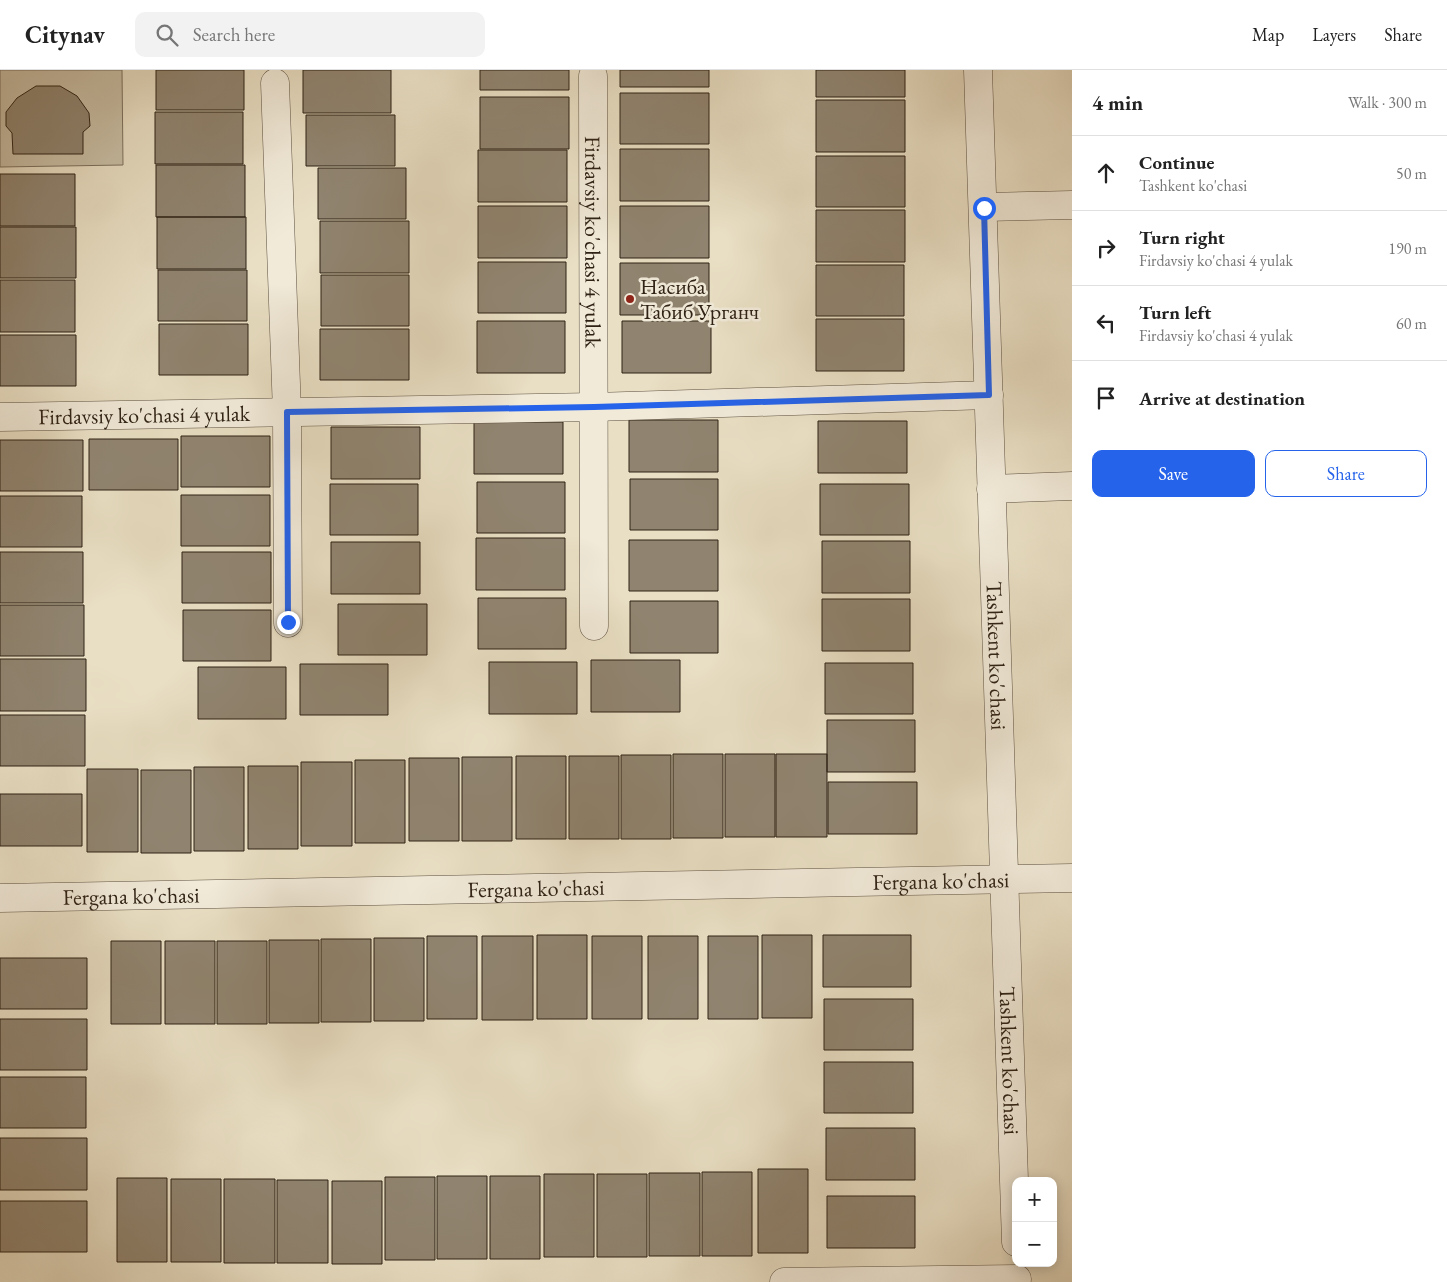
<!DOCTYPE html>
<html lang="en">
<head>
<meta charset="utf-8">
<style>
  body { margin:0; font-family:"EB Garamond",serif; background:#f2f2f2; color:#222 }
  .controls { position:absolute; right:15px; bottom:15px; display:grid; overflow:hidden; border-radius:10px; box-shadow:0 2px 12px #0003 }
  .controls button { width:45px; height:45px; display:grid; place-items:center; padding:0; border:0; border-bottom:1px solid #e0e0e0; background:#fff; color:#222; font:25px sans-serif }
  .stop { position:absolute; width:15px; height:15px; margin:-11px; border:4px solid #2563eb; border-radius:50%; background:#fff }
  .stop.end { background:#2563eb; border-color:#fff; box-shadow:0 1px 5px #0008 }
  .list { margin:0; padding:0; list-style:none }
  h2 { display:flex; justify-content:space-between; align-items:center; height:65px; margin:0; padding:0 20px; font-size:21px }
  h2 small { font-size:16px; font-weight:400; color:#767676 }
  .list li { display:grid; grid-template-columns:32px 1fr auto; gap:15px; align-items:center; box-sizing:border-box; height:75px; padding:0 20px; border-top:1px solid #e0e0e0 }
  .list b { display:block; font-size:19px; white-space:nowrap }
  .list p { margin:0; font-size:16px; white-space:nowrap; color:#767676 }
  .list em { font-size:16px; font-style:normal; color:#767676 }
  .actions { display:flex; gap:10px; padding:15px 20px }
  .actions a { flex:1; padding:11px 0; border:1px solid #2563eb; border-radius:10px; text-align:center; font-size:18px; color:#2563eb }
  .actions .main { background:#2563eb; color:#fff }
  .icon { flex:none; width:28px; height:28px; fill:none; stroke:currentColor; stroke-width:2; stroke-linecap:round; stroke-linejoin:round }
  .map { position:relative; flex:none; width:1072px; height:1212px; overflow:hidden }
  header { display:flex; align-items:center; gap:30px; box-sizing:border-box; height:70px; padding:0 25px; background:#fff; border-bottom:1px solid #e0e0e0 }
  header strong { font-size:24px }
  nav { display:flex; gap:28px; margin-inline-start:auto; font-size:18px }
  .search { width:350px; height:45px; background:#f2f2f2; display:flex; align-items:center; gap:12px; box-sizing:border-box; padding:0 18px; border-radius:10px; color:#767676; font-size:19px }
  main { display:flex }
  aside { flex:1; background:#fff }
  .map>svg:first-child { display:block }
  .green { fill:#c9bfa6; stroke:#7c705e }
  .building { fill:#908470; stroke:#2f2215 }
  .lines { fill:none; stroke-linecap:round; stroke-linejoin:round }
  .minor-casing { stroke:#5e5141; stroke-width:29 }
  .minor { stroke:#f1ead9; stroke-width:28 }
  .route { stroke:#2563eb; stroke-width:6 }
  .poi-dot { fill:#8f2418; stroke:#f1ead9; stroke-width:2 }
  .labels { text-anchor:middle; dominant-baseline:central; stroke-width:5; stroke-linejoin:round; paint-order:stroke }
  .street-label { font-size:22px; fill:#2f2215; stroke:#f1ead9 }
  .poi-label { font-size:22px; fill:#2f2215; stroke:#f1ead9; text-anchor:start }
</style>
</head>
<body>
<header>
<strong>Citynav</strong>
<div class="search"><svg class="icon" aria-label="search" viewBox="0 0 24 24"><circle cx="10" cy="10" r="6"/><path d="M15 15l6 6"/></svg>Search here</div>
<nav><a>Map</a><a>Layers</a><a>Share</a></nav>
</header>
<main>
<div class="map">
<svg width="1072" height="1212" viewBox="0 0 1072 1212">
  <rect width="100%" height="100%" fill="#e9dfc4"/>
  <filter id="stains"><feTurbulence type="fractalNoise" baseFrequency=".004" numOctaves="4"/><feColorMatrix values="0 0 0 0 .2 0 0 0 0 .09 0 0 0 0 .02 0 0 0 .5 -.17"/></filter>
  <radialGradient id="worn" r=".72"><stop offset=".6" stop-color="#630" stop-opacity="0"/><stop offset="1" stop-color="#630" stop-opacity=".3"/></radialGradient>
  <path class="green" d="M0 0H122L123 95 0 97Z"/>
  <path class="building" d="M156 0H244V40H156Z
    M303 0H391V43H303Z
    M480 0H569V20H480Z
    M620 0H709V17H620Z
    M816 0H905V27H816Z
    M36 16H60L77 26 89 43 90 56 83 62V84H13L12 63 6 56V42L17 28Z
    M620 23H709V74H620Z
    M480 27H569V79H480Z
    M816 30H905V82H816Z
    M155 42H243V94H155Z
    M306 45H395V96H306Z
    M620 79H709V131H620Z
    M478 80H567V132H478Z
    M816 86H905V137H816Z
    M156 95H245V147H156Z
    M318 98H406V149H318Z
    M0 104H75V156H0Z
    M478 136H567V188H478Z
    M620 136H709V188H620Z
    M816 140H905V192H816Z
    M157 147H246V199H157Z
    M320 151H409V203H320Z
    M0 157H76V208H0Z
    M478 192H566V243H478Z
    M620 193H709V245H620Z
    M816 195H904V246H816Z
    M158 200H247V251H158Z
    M321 205H409V256H321Z
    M0 210H75V262H0Z
    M816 249H904V301H816Z
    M477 251H565V303H477Z
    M622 251H711V303H622Z
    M159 254H248V305H159Z
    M320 259H409V310H320Z
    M0 265H76V316H0Z
    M629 350H718V402H629Z
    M818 351H907V403H818Z
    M474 352H563V404H474Z
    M331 357H420V409H331Z
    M181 366H270V417H181Z
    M89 369H178V420H89Z
    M0 370H83V421H0Z
    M630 409H718V460H630Z
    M477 412H565V463H477Z
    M330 414H418V465H330Z
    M820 414H909V465H820Z
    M181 425H270V476H181Z
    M0 426H82V477H0Z
    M476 468H565V520H476Z
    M629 470H718V521H629Z
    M822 471H910V523H822Z
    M331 472H420V524H331Z
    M0 482H83V533H0Z
    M182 482H271V533H182Z
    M478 528H566V579H478Z
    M822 529H910V581H822Z
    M630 531H718V583H630Z
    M338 534H427V585H338Z
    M0 535H84V586H0Z
    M183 540H271V591H183Z
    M0 589H86V641H0Z
    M591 590H680V642H591Z
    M489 592H577V644H489Z
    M825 593H913V644H825Z
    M300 594H388V645H300Z
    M198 597H286V649H198Z
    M0 645H85V696H0Z
    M827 650H915V702H827Z
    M673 684H723V768H673Z
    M725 684H775V767H725Z
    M776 684H827V767H776Z
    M621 685H671V769H621Z
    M516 686H566V769H516Z
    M569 686H619V769H569Z
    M462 687H512V771H462Z
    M409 688H459V771H409Z
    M355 690H405V773H355Z
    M301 692H352V776H301Z
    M248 696H298V779H248Z
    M194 697H244V781H194Z
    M87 699H138V782H87Z
    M141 700H191V783H141Z
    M828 712H917V764H828Z
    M0 724H82V776H0Z
    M537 865H587V949H537Z
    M762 865H812V948H762Z
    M823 865H911V917H823Z
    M427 866H477V949H427Z
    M482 866H533V950H482Z
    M592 866H642V949H592Z
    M648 866H698V949H648Z
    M708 866H758V949H708Z
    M374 868H424V951H374Z
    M321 869H371V952H321Z
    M269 870H319V953H269Z
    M111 871H161V954H111Z
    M165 871H215V954H165Z
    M217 871H267V954H217Z
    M0 888H87V939H0Z
    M824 929H913V980H824Z
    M0 949H87V1000H0Z
    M824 992H913V1043H824Z
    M0 1007H86V1058H0Z
    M826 1058H915V1110H826Z
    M0 1068H87V1120H0Z
    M758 1099H808V1183H758Z
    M702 1102H752V1186H702Z
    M649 1103H700V1186H649Z
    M544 1104H594V1187H544Z
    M597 1104H647V1187H597Z
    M437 1106H487V1189H437Z
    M490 1106H540V1189H490Z
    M385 1107H435V1190H385Z
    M117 1108H167V1192H117Z
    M171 1109H221V1192H171Z
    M224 1109H275V1193H224Z
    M277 1110H328V1193H277Z
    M332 1111H382V1194H332Z
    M827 1126H915V1178H827Z
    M0 1131H87V1182H0Z"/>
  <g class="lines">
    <g class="minor-casing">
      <g id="minor">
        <path id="s1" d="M978 0 1016 1172"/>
        <path id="s2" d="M593 6 594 556"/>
        <path d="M275 13 287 342 288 553"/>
        <path d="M984 137 1072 135"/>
        <path id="s3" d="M0 347 594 337 989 325"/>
        <path d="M991 419 1072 416"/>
        <path id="s4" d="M0 828 1072 808"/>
        <path d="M784 1212 1017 1209"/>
      </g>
    </g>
    <use href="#minor" class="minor"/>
  </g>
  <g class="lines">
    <path class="route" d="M288 552 287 342 594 337 989 325 984 138"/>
  </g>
  <circle class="poi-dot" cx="630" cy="229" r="5"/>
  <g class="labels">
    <g class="street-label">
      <text stroke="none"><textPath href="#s2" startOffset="166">Firdavsiy ko'chasi 4 yulak</textPath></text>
      <text stroke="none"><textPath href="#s3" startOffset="144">Firdavsiy ko'chasi 4 yulak</textPath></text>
      <text stroke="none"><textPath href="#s1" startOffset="586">Tashkent ko'chasi</textPath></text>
      <text stroke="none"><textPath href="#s4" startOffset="941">Fergana ko'chasi</textPath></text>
      <text stroke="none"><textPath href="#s4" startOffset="536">Fergana ko'chasi</textPath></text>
      <text stroke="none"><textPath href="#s4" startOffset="131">Fergana ko'chasi</textPath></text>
      <text stroke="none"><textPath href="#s1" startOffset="991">Tashkent ko'chasi</textPath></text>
    </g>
    <g class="poi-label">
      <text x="640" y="216">Насиба<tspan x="640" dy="25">Табиб Урганч</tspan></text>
    </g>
  </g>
  <rect width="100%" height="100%" filter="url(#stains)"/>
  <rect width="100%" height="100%" fill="url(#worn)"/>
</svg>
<div class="controls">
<button>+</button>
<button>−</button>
</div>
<div class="stop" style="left:984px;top:138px"></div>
<div class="stop end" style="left:288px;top:552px"></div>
</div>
<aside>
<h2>4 min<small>Walk · 300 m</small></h2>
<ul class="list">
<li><svg class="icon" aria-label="ahead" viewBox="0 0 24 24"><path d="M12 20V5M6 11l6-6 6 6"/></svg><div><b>Continue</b><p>Tashkent ko'chasi</p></div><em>50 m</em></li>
<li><svg class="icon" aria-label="right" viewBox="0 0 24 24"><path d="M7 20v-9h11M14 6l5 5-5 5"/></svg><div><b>Turn right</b><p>Firdavsiy ko'chasi 4 yulak</p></div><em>190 m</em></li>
<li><svg class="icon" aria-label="left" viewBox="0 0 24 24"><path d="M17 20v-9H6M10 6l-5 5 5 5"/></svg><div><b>Turn left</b><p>Firdavsiy ko'chasi 4 yulak</p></div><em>60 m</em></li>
<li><svg class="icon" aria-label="arrive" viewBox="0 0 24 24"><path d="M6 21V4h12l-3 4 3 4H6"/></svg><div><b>Arrive at destination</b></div></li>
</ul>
<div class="actions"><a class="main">Save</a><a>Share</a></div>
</aside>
</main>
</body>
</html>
